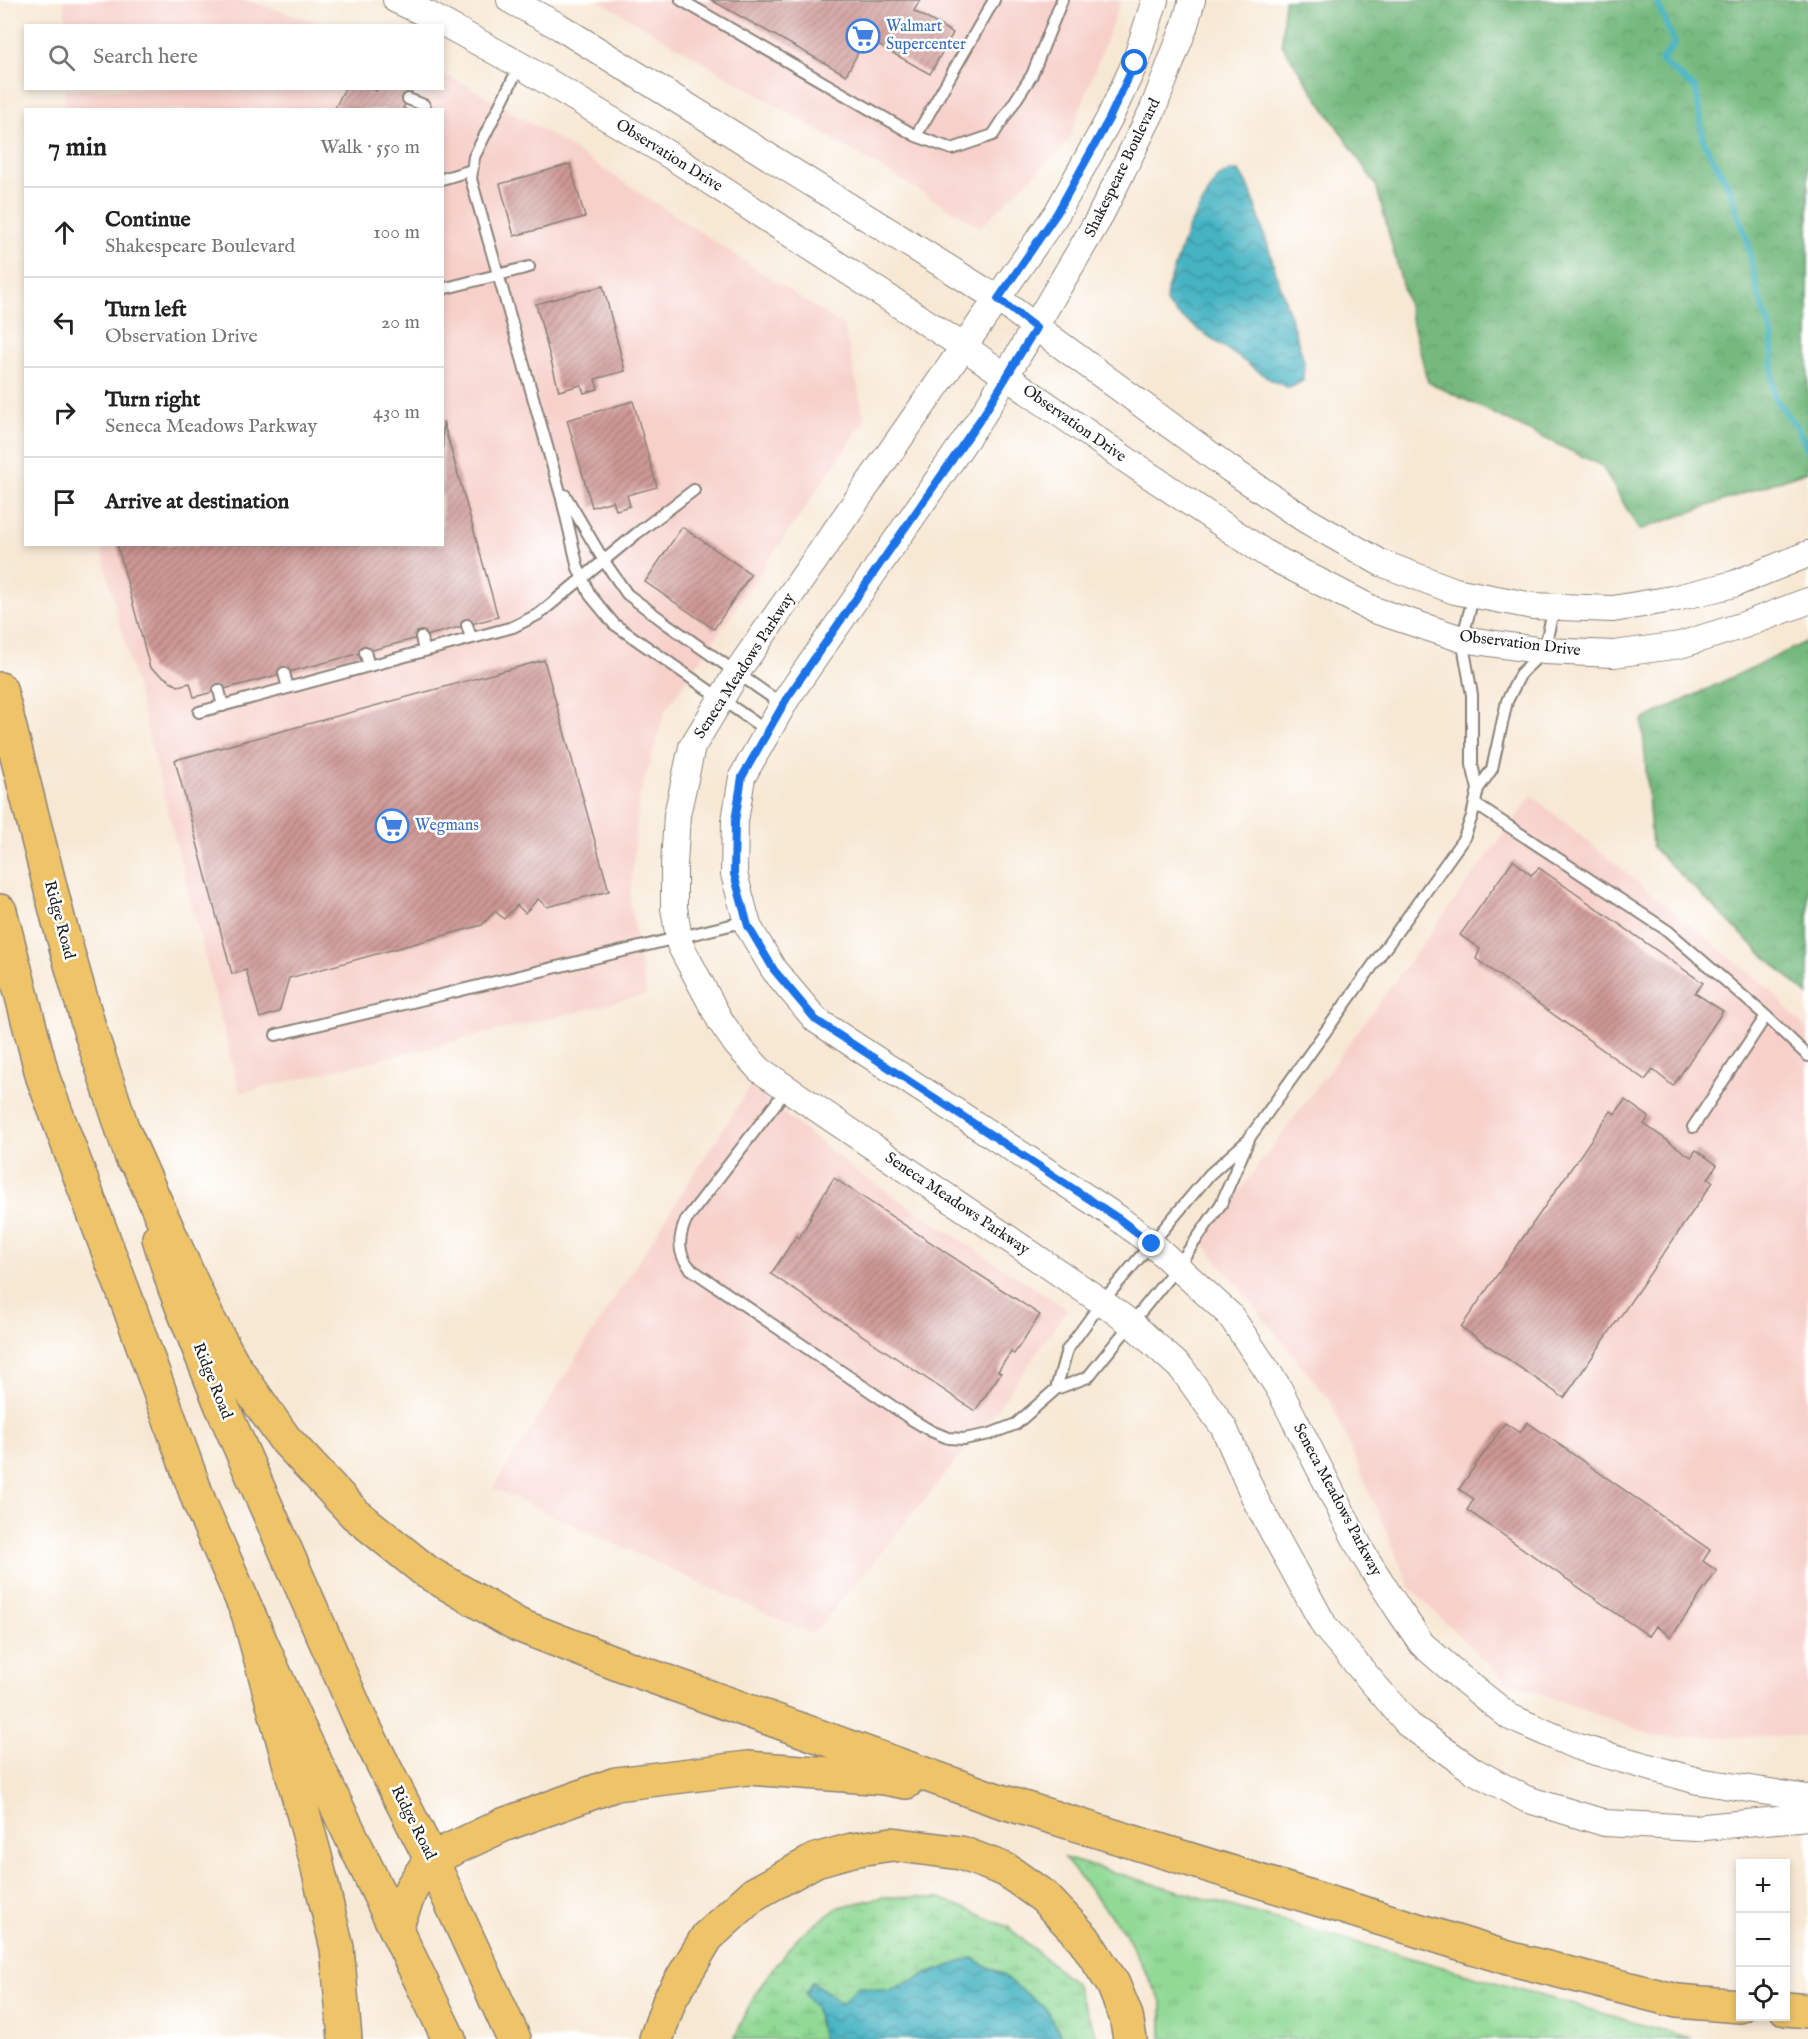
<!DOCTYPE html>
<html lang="en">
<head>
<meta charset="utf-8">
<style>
  body { margin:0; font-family:"IM FELL English",serif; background:#f6f6f6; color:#222 }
  .controls { position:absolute; right:18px; bottom:18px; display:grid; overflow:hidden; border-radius:0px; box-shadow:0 3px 9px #0003 }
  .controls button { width:54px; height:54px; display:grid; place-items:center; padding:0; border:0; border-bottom:2px solid #e0e0e0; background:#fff; color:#222; font:30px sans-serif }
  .stop { position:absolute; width:18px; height:18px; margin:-14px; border:4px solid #1a73e8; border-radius:50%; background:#fff }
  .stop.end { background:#1a73e8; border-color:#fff; box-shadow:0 2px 6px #0008 }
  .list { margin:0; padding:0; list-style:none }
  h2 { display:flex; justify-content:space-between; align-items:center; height:78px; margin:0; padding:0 24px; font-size:26px }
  h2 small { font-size:20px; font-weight:400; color:#767676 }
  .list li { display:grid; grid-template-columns:39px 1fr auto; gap:18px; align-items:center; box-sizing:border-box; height:90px; padding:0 24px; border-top:2px solid #e0e0e0 }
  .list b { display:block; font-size:22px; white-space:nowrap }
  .list p { margin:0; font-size:20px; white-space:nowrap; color:#767676 }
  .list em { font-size:20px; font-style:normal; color:#767676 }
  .icon { flex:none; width:33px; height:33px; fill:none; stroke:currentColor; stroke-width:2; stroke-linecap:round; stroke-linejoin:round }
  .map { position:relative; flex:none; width:1808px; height:2039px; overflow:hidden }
  .search { position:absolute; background:#fff; box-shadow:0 3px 9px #0003; left:24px; top:24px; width:420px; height:66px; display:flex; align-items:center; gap:15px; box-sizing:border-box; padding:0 21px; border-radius:0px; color:#767676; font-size:22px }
  .panel { position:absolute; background:#fff; box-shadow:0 3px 9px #0003; left:24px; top:108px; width:420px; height:438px; border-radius:0px }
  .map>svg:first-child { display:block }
  .built { fill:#f7d0ca }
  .grass { fill:url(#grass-tufts); stroke:#567a58; stroke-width:1.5 }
  .forest { fill:url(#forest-crowns); stroke:#486a4d; stroke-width:1.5 }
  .wetland { fill:url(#wetland-marsh); stroke:#567a58; stroke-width:1.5 }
  .water { fill:url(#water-waves); stroke:#30686f; stroke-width:1.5 }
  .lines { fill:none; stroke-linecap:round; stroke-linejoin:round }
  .stream { stroke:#45b3c2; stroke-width:6 }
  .building { fill:url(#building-hatch) }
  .service-casing { stroke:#8a8278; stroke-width:14 }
  .tertiary-casing { stroke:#8a8278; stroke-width:28 }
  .trunk-casing { stroke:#8a8278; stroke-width:36 }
  .motorway-casing { stroke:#8a8278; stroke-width:36 }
  .service { stroke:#fff; stroke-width:10 }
  .tertiary { stroke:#fff; stroke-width:26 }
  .trunk { stroke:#efc469; stroke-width:33 }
  .motorway { stroke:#efc469; stroke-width:33 }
  .route { stroke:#1a73e8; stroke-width:8 }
  .labels { text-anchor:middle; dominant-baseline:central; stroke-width:5; stroke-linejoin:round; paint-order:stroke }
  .shop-label { font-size:16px; fill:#366cbe; stroke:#fff; text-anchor:start }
  .street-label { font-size:16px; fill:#1c1c1c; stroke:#fff }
</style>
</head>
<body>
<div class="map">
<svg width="1808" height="2039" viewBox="0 0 1808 2039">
  <defs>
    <pattern id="grass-tufts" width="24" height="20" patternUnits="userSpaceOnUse" patternTransform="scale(1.5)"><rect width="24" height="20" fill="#91d995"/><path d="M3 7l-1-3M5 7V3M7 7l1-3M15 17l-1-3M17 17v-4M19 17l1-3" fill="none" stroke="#7cba80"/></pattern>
    <pattern id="forest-crowns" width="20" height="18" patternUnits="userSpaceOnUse" patternTransform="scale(1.5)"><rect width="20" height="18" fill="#74b97e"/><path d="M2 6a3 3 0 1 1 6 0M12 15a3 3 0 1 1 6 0" fill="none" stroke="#649e6c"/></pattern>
    <pattern id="wetland-marsh" width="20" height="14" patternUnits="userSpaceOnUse" patternTransform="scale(1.5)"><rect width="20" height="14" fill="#91d995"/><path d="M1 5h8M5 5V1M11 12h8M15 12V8" fill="none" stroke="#7cba80"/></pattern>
    <pattern id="water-waves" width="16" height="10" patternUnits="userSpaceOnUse" patternTransform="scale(1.5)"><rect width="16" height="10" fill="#45b3c2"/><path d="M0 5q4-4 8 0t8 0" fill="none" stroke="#39919d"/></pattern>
    <pattern id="building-hatch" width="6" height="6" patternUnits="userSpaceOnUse" patternTransform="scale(1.5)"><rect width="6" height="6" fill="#ce9895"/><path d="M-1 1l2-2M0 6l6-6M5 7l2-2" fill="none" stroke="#a67b79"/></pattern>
  </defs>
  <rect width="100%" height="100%" fill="#fff"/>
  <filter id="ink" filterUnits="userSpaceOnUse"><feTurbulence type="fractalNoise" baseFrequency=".0167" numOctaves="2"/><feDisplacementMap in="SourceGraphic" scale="12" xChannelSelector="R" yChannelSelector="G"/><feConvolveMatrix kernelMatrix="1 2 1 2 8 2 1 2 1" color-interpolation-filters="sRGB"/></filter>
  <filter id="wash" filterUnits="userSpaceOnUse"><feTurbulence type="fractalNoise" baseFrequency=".008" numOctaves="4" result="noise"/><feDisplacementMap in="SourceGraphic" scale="24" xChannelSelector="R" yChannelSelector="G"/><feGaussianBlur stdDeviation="1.35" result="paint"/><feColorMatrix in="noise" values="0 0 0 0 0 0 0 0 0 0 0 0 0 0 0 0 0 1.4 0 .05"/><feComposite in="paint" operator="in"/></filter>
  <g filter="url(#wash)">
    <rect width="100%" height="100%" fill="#f7e8d4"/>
    <path class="built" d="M65 0H244L329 25H65Z
      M599 0H1121L1068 142 980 227Z
      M443 74 468 86 559 140 844 326 865 420 665 711 639 799 630 901 646 995 240 1093 100 545 442 544V110L65 109V89L442 88Z
      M1532 796 1769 989 1808 1031V1736L1657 1737 1506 1681 1411 1589 1331 1402 1202 1242Z
      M750 1087 858 1173 1067 1309 986 1425 813 1635 493 1488Z"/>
    <path class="grass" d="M1064 1858 1692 2039H1162V2003L1125 1933Z"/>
    <path class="forest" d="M1284 0H1808V471L1639 530 1602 466 1428 382 1376 185 1282 45Z
      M1808 641V995L1760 952 1652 847 1642 720Z"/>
    <path class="wetland" d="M883 1897 940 1898 1008 1927 1075 1984 1098 2039H1063L1046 2009 972 1958 930 1973 890 1991 858 1987 841 2004 826 1991 805 1994 816 2008 822 2039H734L754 1996 770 1972 799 1936 839 1907Z"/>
    <path class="water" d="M1230 171H1239L1251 192 1304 361 1303 381 1289 388 1271 380 1178 315 1166 303 1167 290 1188 228 1217 178Z
      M972 1958 1000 1973 1046 2009 1063 2039H822L816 2008 805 1994 812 1982 826 1991 841 2004 858 1986 890 1991 930 1973Z"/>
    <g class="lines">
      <path class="stream" d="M1656 0 1675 44 1661 61 1696 89 1704 142 1730 189 1748 244 1757 289 1772 335 1773 395 1797 427 1808 450"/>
    </g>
    <g id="blocks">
      <path class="building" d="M711 0H920L914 11 953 33 930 74 866 38 846 75Z
        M345 88H372L376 91 378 88 413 90 403 108 407 110H334Z
        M570 164 585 217 514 236 500 184Z
        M603 286 625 371 595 379 598 389 584 393 581 385 559 391 536 304Z
        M633 401 657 487 627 495 630 506 616 510 613 501 592 507 567 420Z
        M443 421 498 617 194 697 190 683 178 686 150 668 117 544H442Z
        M682 527 751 574 714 629 645 582Z
        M544 660 609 891 547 907 538 899 525 913 517 905 504 919 495 911 482 925 289 978 279 1012 260 1018 246 970 232 974 175 760Z
        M1513 860 1531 875 1539 868 1703 983 1695 993 1723 1011 1673 1086 1653 1070 1645 1080 1476 959 1480 949 1460 935Z
        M1625 1100 1649 1117 1644 1124 1691 1157 1696 1150 1717 1165 1708 1179 1713 1182 1564 1398 1461 1327 1611 1111 1615 1114Z
        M834 1178 1040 1315 1014 1354 1011 1352 998 1371 1001 1373 975 1411 771 1274 796 1236 799 1238 811 1218 809 1217Z
        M1527 1422 1710 1550 1703 1561 1717 1571 1671 1637 1656 1626 1649 1636 1467 1510 1474 1499 1459 1489 1505 1423 1520 1433Z"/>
    </g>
  </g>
  <g filter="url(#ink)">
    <use href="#blocks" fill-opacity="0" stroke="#8a8278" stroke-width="1.5"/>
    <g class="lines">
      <g class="service-casing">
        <path id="service" d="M681 0 916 136 994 0
          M520 65 474 157 471 179 562 499 578 568 590 595 614 624 767 731
          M408 99 424 105 426 110
          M916 136 952 149 993 135 1032 75 1062 0
          M442 179 472 170
          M442 289 529 267
          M565 495 604 561 627 594 667 624 783 705
          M1474 595 1462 639 1472 695V765L1478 789 1492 769 1507 701 1521 673 1544 651 1554 607
          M467 625 471 638
          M421 637 424 651
          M365 652 369 666
          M284 673 288 688
          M219 690 223 706
          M199 712 513 627 539 614 636 534 694 490
          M1475 804 1668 931 1766 1016 1808 1056
          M276 1035 747 921
          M787 1089 686 1220C678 1238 677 1254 691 1269L911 1419 931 1431 948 1438 964 1439 990 1434 1016 1424 1056 1389 1088 1377 1177 1267 1221 1204 1250 1137 1464 838 1472 816 1478 789
          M1693 1127 1766 1016
          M1056 1389 1067 1350 1102 1302 1210 1174 1246 1142"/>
      </g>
      <g class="tertiary-casing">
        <path id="tertiary" d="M396 0 429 15 520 65 671 156 964 347 1125 459 1268 555 1374 610 1462 639 1544 651 1614 654 1680 645 1744 625 1808 601
          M510 0 560 27 998 299 1230 469 1306 520 1381 563 1455 591 1533 606 1613 609 1672 599 1734 584 1808 554
          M1155 0 1135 63 1109 119 1057 213 741 666 692 747 677 815 674 865V908L680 945 721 1022 737 1045 760 1070 1102 1302 1132 1324 1182 1369 1224 1428 1257 1503 1325 1627 1409 1725 1474 1771 1526 1799 1605 1823 1695 1828 1808 1817
          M1192 0 1184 28 1153 109 1098 220 984 413 787 698 742 777 735 821 734 874 748 926 774 970 816 1020 1118 1218 1152 1244 1230 1315 1278 1387 1363 1554 1398 1609 1422 1644 1461 1678 1510 1717 1578 1747 1698 1781 1808 1798"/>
      </g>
      <g class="trunk-casing">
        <path id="trunk" d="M0 689 59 922 89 1027 132 1158
          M0 911 43 1078 130 1309 200 1504 295 1720 449 2039
          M159 1238 174 1286 221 1404 360 1719 431 1859 514 2039"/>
      </g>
      <g class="motorway-casing">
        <path id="motorway" d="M123 1130 207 1317 234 1366 284 1438 355 1514 427 1572 518 1625 623 1666 994 1799 1508 1958 1677 2001 1740 2006
          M248 1613 315 1856 337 1948 345 2039
          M396 1927 411 1889 431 1859 503 1825 616 1784 748 1768 885 1778 906 1782
          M1786 2009 1808 2011
          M656 2039 670 1999 707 1937 754 1894 816 1860 852 1850 892 1844 961 1853 1006 1870 1044 1897 1084 1939 1113 1984 1126 2016 1130 2039"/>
      </g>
      <use href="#service" class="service"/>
      <use href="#tertiary" class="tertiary"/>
      <use href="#trunk" class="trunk"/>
      <use href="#motorway" class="motorway"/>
    </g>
  </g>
  <g class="lines" filter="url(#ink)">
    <path class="route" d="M1135 63 1109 119 1057 213 998 299 1036 328 984 414 787 698 742 777 735 821 734 874 748 926 774 970 816 1020 1118 1218 1152 1244"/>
  </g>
  <defs>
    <g id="supermarket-ring" transform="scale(1.725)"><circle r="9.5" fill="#fff" stroke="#3f7fe0" stroke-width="1.5"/><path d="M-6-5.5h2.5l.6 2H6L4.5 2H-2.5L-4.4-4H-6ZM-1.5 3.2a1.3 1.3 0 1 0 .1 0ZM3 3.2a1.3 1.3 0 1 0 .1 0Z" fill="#3f7fe0"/></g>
  </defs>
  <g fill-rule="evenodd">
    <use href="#supermarket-ring" x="863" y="36"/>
    <use href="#supermarket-ring" x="392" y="826"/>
  </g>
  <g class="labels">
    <g class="shop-label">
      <text x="886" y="27">Walmart<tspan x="886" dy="18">Supercenter</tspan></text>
      <text x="415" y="826">Wegmans</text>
    </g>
    <g class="street-label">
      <text transform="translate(669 156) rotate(32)">Observation Drive</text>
      <text transform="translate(1123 168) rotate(-64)">Shakespeare Boulevard</text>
      <text transform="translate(1074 424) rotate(35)">Observation Drive</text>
      <text transform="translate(1520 644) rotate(7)">Observation Drive</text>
      <text transform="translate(745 666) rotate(-57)">Seneca Meadows Parkway</text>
      <text transform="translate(59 920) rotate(75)">Ridge Road</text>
      <text transform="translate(957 1204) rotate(34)">Seneca Meadows Parkway</text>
      <text transform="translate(212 1381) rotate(68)">Ridge Road</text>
      <text transform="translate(1337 1500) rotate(62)">Seneca Meadows Parkway</text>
      <text transform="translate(413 1823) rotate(63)">Ridge Road</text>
    </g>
  </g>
</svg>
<div class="controls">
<button>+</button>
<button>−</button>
<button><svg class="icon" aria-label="locate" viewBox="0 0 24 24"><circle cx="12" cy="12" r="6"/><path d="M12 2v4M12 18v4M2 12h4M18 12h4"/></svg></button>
</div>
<div class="stop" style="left:1135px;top:63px"></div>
<div class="stop end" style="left:1152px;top:1244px"></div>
<div class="search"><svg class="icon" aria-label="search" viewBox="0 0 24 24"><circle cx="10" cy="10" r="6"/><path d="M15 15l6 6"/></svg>Search here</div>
<section class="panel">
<h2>7 min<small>Walk · 550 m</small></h2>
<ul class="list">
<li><svg class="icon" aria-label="ahead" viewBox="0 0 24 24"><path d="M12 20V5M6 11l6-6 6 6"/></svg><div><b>Continue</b><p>Shakespeare Boulevard</p></div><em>100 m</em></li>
<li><svg class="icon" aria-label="left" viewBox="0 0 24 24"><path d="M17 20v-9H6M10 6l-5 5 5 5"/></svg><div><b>Turn left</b><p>Observation Drive</p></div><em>20 m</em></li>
<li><svg class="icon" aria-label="right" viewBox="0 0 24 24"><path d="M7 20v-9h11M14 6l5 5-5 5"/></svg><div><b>Turn right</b><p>Seneca Meadows Parkway</p></div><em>430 m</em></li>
<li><svg class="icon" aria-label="arrive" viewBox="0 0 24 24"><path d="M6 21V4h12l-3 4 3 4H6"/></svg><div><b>Arrive at destination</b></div></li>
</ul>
</section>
</div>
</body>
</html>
